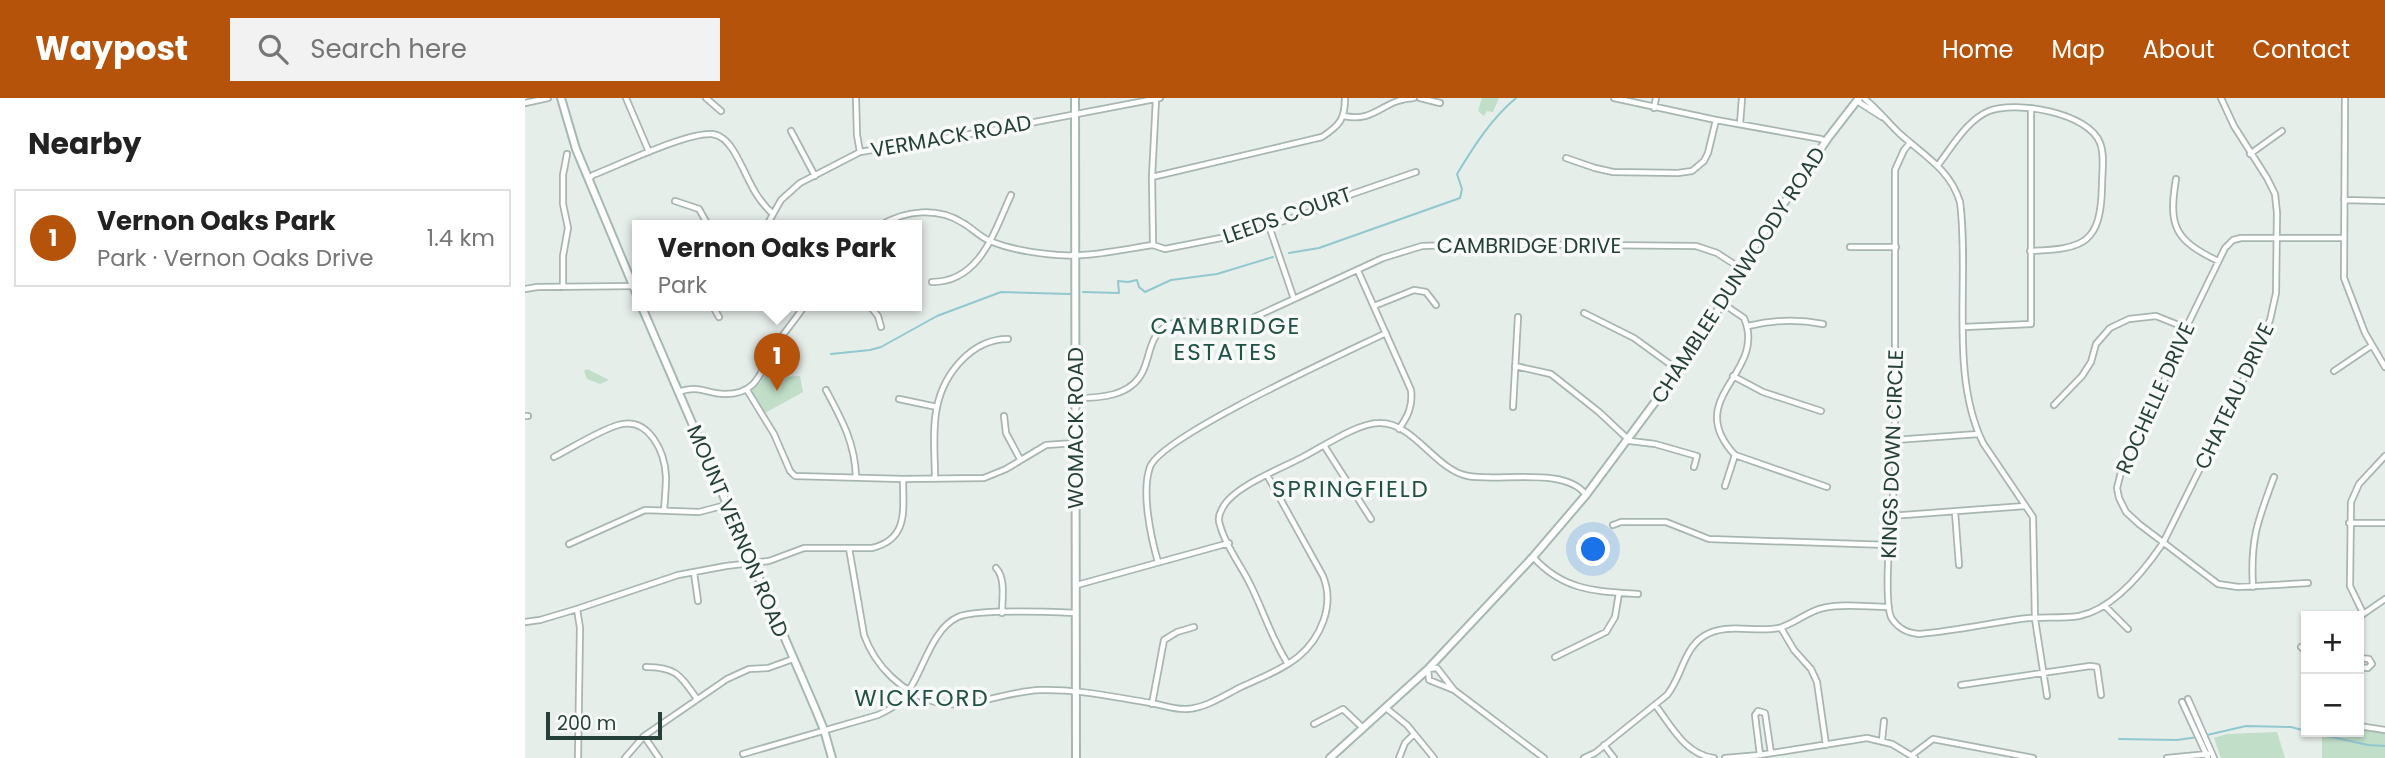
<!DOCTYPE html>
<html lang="en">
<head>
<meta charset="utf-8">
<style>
  body { margin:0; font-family:Poppins,sans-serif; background:#f2f2f2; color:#222 }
  .controls { position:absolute; right:21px; bottom:21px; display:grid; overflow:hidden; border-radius:0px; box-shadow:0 2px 5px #0004 }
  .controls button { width:63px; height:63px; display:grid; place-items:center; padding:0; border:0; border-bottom:2px solid #e0e0e0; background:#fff; color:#222; font:35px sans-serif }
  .scale { position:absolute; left:21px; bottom:18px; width:116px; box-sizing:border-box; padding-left:7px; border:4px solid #254038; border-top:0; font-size:19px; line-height:24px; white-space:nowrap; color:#254038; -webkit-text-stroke:5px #f7faf8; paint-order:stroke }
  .you { position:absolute; left:1069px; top:452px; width:24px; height:24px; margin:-18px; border:5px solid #fff; border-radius:50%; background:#1a73e8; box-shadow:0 0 0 10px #1a73e833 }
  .badge { display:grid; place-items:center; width:46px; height:46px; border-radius:50%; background:#b45309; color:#fff; font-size:23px; font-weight:700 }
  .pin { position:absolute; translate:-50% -58px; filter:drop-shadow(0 2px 4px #0008) }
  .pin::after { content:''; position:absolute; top:37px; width:24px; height:21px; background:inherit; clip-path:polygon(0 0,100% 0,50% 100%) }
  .popup { position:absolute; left:107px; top:122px; width:290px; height:91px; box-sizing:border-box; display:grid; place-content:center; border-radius:0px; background:#fff; filter:drop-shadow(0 2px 5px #0005); font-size:23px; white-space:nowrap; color:#767676 }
  .popup b { font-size:26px; color:#222 }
  .popup::after { content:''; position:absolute; left:50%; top:100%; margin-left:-14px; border:14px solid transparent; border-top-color:#fff }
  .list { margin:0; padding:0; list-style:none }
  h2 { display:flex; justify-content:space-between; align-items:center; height:91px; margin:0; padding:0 28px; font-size:30px }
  h2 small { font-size:23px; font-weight:400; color:#767676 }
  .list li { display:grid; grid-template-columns:46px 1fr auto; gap:21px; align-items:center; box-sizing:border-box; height:98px; margin:0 14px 14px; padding:0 14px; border:2px solid #e0e0e0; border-radius:0px }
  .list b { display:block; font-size:26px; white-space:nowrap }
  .list p { margin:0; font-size:23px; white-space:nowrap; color:#767676 }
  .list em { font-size:23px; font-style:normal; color:#767676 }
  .icon { flex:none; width:38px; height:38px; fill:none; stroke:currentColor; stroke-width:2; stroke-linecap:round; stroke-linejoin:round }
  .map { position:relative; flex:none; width:1860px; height:660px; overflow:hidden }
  header { display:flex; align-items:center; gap:42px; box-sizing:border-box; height:98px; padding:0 35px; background:#b45309; color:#fff }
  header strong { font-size:33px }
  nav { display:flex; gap:38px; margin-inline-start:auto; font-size:24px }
  .search { width:490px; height:63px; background:#f2f2f2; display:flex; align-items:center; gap:18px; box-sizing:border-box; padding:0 24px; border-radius:0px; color:#767676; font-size:26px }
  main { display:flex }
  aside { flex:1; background:#fff }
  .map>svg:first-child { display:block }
  .green { fill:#c0dec8 }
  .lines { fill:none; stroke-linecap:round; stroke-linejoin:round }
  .stream { stroke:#91c8d0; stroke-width:2 }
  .street-casing { stroke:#a8b6b1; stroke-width:8 }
  .secondary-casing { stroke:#a5b9b2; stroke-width:10 }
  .street { stroke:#fff; stroke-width:4.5 }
  .secondary { stroke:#fff; stroke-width:6 }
  .labels { text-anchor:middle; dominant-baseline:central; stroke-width:7; stroke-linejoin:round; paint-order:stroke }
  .street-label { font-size:21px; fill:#254038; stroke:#f7faf8 }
  .neighbourhood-label { font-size:23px; letter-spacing:2px; fill:#225145; stroke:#f7faf8 }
</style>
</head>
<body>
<header>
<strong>Waypost</strong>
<div class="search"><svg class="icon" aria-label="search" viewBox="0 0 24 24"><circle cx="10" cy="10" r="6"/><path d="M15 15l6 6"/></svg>Search here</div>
<nav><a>Home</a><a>Map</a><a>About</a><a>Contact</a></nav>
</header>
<main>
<aside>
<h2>Nearby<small></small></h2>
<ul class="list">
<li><span class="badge">1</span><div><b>Vernon Oaks Park</b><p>Park · Vernon Oaks Drive</p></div><em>1.4 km</em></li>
</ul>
</aside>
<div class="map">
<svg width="1860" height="660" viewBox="0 0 1860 660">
  <rect width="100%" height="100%" fill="#e6eeea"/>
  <path class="green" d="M957 0H974L968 14 962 13 959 18 953 13Z
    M62 271 84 282 75 286 62 281 59 273Z
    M244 272 256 279 275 278 278 294 240 315 226 294 227 290 235 285Z
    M1834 628 1860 631V660H1797V634H1834Z
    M1752 634 1760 660H1777H1696L1689 640 1702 636Z"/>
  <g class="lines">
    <path class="stream" d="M764 155 794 150 935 100 937 91 932 76C949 48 966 21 991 0
      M558 194 594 195 593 183 603 184 612 182 614 189 620 194 646 182 692 176 748 159
      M306 256 345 252 356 249 412 218 476 194 545 196
      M1784 634 1843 647 1860 648
      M1682 637 1721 628 1766 629 1781 633
      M1594 641 1652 642 1673 639"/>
    <g class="street-casing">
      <path id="street" d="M101 0 124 54
        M181 0 196 13
        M331 0 332 37 335 54
        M895 0 915 5
        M1089 0 1191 22 1296 41 1300 43
        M1339 0C1352 11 1362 23 1374 35 1398 57 1425 71 1435 104 1445 179 1424 276 1458 345L1508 419 1510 521 1522 598
        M1820 0 1819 180 1840 235 1860 269
        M1332 3 1357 19
        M0 5 23 0
        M1129 10 1131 0
        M819 18C851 25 858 1 889 0
        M1215 26 1217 0
        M266 33 290 78
        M1385 45 1379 52 1370 72V381C1367 403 1357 506 1367 521 1374 531 1382 535 1394 536 1428 533 1461 526 1495 521 1515 518 1535 521 1554 518 1589 511 1619 473 1638 445L1711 298 1745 222 1751 195 1752 115 1750 96 1742 80 1709 28 1696 0
        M1725 56 1757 33
        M1041 60 1070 70 1088 74 1153 75 1167 73 1179 63 1183 55 1191 22
        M1413 67C1427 49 1442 22 1464 13 1491 2 1564 15 1575 45 1580 57 1577 74 1577 87 1576 146 1559 151 1505 153
        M627 79 797 39C815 27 820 21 820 0
        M64 81 68 77C94 67 162 34 187 36 196 37 203 44 208 52 223 76 226 96 248 116
        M1651 81C1643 129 1650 142 1693 163
        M1819 102 1860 103
        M150 103 174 111 183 127
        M242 127 256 102 275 85 335 54 458 34 635 0
        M356 127C381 112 413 109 438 125 447 130 455 139 465 143 482 150 503 154 522 156 557 161 594 152 628 147L640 151 726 134 806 107 827 96 891 74
        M744 128 769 201
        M628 147 627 79 631 1
        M1325 149H1371
        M833 173 886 292C888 308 883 318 874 331
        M407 184C455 184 469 134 486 97
        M38 189V158L43 130 38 106V77L42 56
        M0 191 12 189 112 188
        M1197 205 1219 220C1243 276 1156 299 1210 357L1302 389
        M187 207 194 219
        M344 207 353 218 356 229
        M849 208 889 192 901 194 911 207
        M1059 215 1109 240 1153 272
        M1223 228C1247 222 1273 221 1298 226
        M1439 229 1506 226V10
        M990 268 1026 276 1074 314 1105 343 1130 346 1172 358 1169 369
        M1809 273 1846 248
        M1208 278 1238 294 1296 313
        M222 292 249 336 265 373 270 378 378 381 459 380 481 371 521 347 550 345
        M301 292C317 322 330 345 331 379
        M153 294C176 286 180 296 200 296 235 296 236 270 251 247 260 233 271 221 280 207
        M550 300C574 300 606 299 618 273 626 256 624 237 643 227 664 217 686 232 708 229L858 160 897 148 960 146 1171 148 1192 155 1215 170
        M374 301 412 309
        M1529 307 1557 278 1566 264 1571 246 1585 230 1604 221 1631 218 1661 230
        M988 309 993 219
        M0 318H3
        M479 318 481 335 495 361
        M1370 342 1453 336
        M800 349 846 421
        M29 359C49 349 71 334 93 327 124 318 140 354 141 379 141 390 140 401 139 412
        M410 381C410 358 407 331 412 309 419 275 447 241 483 241
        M1200 388 1210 357
        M1430 414 1434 467
        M1365 418 1500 408
        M1824 425H1860
        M1088 427 1096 424H1141L1184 441 1363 447
        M44 446 120 412 174 414 201 407
        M324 450 339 537C350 568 377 595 410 604 441 613 481 593 515 592 553 591 588 599 626 605 638 607 650 612 662 611 681 610 700 597 716 589 735 580 757 572 773 559 796 540 810 507 798 478L742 377
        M1008 459C1039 493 1070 493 1113 496
        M633 464C626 440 616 394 625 369 636 338 822 254 861 235
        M471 470C481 480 477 502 477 515
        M169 475 173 503
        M1783 485 1713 489 1693 486 1614 426 1601 414 1594 400 1592 390 1596 374 1631 302 1661 230 1700 150 1708 142 1716 140H1819
        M552 487 704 445
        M1728 489C1725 441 1733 422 1749 379
        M1580 508 1603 531
        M52 511 55 530 53 660
        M1838 515 1825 488 1826 404 1834 386 1860 358
        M1834 519 1860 501
        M0 524 15 522 52 511 153 477 201 468 244 463 279 450H347C384 441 378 412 378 381
        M1256 530 1269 552 1286 571 1292 584 1301 647
        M1776 549 1781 554V620
        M1030 559 1081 534 1090 519 1094 495
        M1834 560 1844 561 1847 566 1843 570 1834 569
        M763 566C746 540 738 511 724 484 715 466 700 447 695 427 693 422 694 416 697 411 707 389 755 371 776 360 796 350 832 325 854 325 889 324 910 372 943 378 974 384 1041 368 1061 397
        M121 569C151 569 155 577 172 601
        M1436 587 1565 568 1572 569 1576 597
        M929 592 912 570 903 571 904 582 929 592 1019 660
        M1663 601 1689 660
        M1657 604 1683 660
        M627 606 639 542 652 534 669 529
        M1131 608C1147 629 1160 656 1189 660
        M861 610 882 627 909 660
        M789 626 818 611 838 630
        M1834 628 1860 632
        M119 638 134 660
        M1357 642 1359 623
        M1079 647 1089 660
        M218 656 353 617C361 613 370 609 376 603 397 581 404 532 433 519 451 511 527 514 551 515
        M1235 657 1230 617 1233 613 1240 615 1246 655
        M1387 657 1408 641 1508 660
        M100 660 119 638 202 581 224 571 243 570 268 561
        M874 660 880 645 889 636
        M1059 660 1070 655 1142 597C1157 579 1158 551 1179 538 1201 524 1230 535 1254 530 1269 526 1283 513 1298 510 1318 505 1343 509 1364 509
        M1200 660 1235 657 1342 640 1367 646 1390 660
        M1642 660 1683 656"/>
    </g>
    <g class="secondary-casing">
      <path id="secondary" d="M36 0 51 51 112 197
        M550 0 551 660
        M116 207 290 610 299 632 307 660
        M805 660 903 571 1008 459 1061 397 1165 257 1184 229 1215 170 1303 40 1334 0"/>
    </g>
    <use href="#street" class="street"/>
    <use href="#secondary" class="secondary"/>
  </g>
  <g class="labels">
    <g class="street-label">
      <text transform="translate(426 38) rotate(-10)">VERMACK ROAD</text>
      <text transform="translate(762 117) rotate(-19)">LEEDS COURT</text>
      <text x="1004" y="147">CAMBRIDGE DRIVE</text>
      <text transform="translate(1213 177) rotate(-57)">CHAMBLEE DUNWOODY ROAD</text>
      <text transform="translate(1709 298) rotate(-65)">CHATEAU DRIVE</text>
      <text transform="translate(1630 300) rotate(-66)">ROCHELLE DRIVE</text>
      <text transform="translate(550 330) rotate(-90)">WOMACK ROAD</text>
      <text transform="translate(1367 356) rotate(-88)">KINGS DOWN CIRCLE</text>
      <text transform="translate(213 433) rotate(67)">MOUNT VERNON ROAD</text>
    </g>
    <g class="neighbourhood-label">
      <text x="701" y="228">CAMBRIDGE<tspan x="701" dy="26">ESTATES</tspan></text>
      <text x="826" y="391">SPRINGFIELD</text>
      <text x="397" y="600">WICKFORD</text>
    </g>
  </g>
</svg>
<div class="controls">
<button>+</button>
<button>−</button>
</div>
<div class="scale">200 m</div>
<div class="you"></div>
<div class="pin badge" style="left:252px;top:293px">1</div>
<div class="popup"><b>Vernon Oaks Park</b>Park</div>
</div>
</main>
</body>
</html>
